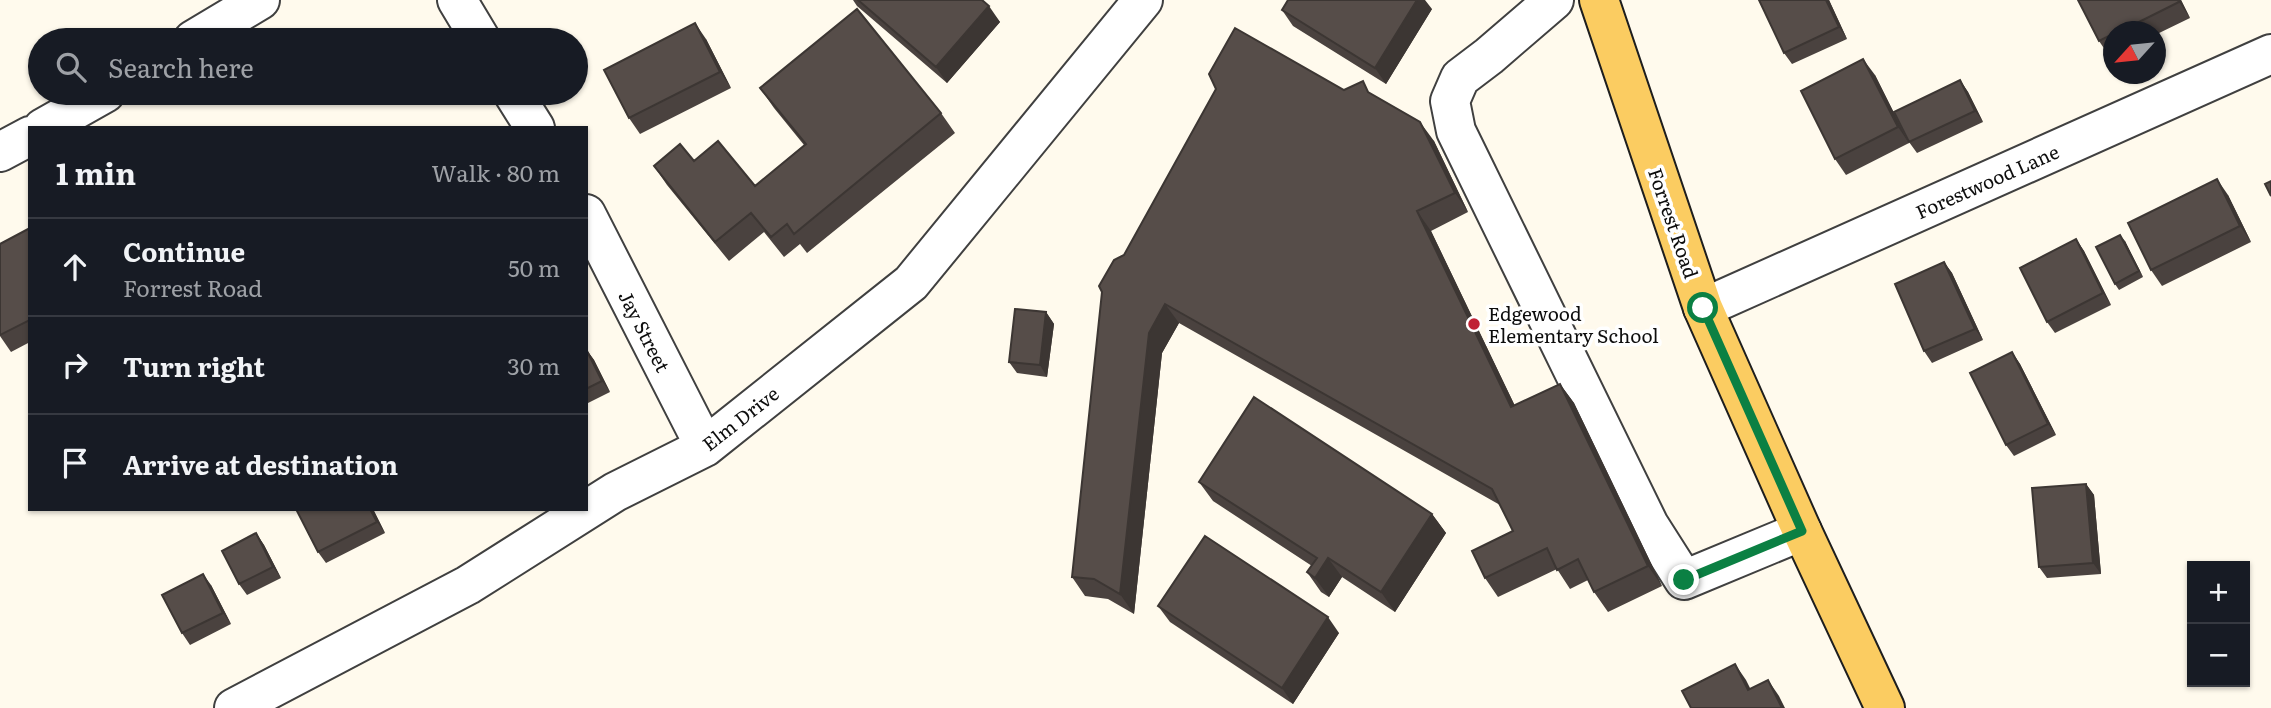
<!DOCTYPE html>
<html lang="en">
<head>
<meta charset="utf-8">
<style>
  body { margin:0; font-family:Literata,serif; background:#20242c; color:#f1f3f6 }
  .controls { position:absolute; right:21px; bottom:21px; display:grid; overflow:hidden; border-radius:0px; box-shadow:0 2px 5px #0004 }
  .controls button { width:63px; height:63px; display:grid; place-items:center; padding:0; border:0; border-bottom:2px solid #363941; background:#171b24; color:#f1f3f6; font:35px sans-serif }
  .compass { position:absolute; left:2103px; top:21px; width:63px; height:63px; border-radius:50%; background:#171b24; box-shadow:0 2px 5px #0004; rotate:243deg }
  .stop { position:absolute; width:21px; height:21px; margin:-16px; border:5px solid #0b8043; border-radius:50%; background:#fff }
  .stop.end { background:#0b8043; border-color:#fff; box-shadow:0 2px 7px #0008 }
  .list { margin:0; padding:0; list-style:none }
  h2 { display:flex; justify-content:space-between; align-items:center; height:91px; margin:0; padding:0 28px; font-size:30px }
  h2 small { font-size:23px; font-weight:400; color:#9ea1a6 }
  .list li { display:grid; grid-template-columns:46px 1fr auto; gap:21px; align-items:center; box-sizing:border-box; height:98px; padding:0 28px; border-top:2px solid #363941 }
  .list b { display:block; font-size:26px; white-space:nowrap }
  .list p { margin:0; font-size:23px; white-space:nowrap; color:#9ea1a6 }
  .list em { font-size:23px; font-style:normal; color:#9ea1a6 }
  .icon { flex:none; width:38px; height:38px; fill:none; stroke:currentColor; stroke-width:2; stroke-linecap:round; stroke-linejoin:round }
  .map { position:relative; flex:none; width:2271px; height:708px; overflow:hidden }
  .search { position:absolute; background:#171b24; box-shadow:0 2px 5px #0004; left:28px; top:28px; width:560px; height:77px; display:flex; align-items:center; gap:18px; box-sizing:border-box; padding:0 24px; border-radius:38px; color:#9ea1a6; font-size:26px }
  .panel { position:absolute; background:#171b24; box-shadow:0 2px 5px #0004; left:28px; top:126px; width:560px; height:385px; border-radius:0px }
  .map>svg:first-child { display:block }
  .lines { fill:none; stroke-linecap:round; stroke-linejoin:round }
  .minor-casing { stroke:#404040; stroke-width:42 }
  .major-casing { stroke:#1e1e1e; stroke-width:42 }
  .minor { stroke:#fff; stroke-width:38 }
  .major { stroke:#fbcc61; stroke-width:38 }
  .wall { fill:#4a423f }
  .shaded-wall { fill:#3c3633 }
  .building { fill:#564d49; stroke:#3c3633; stroke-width:2 }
  .route { stroke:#0b8043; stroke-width:9 }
  .poi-dot { fill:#c02234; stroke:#fff; stroke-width:2.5 }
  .labels { text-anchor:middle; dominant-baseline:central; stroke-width:7; stroke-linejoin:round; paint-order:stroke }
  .street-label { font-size:19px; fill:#0d0d0d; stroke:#fff }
  .poi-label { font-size:19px; fill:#0d0d0d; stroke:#fff; text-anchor:start }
</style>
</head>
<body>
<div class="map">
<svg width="2271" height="708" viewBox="0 0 2271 708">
  <rect width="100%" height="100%" fill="#fffaed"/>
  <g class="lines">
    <g class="minor-casing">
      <path id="minor" d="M457 0 481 40
        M1554 0 1489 56 1460 78 1450 101 1456 131 1649 525 1684 580 1802 531
        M193 40 260 0
        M513 93 535 128
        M43 128 105 93
        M0 152 30 136
        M586 214 705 447
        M1703 308 2271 54
        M234 708 468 585 615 492 705 447 911 283 1143 0"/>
    </g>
    <g class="major-casing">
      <path id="major" d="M1599 0 1703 308 1802 531 1885 708"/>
    </g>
    <use href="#minor" class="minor"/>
    <use href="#major" class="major"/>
  </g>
  <path class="wall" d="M853 0H982L1000 22 947 83 857 6Z
    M1759 0H1829L1847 39 1792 64 1784 53Z
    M2078 0H2181L2190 18 2155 35V32H2113V56L2110 57 2099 41Z
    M1432 9 1386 84 1293 26 1282 10Z
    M706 39 731 88 640 134 629 118Z
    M1875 75 1909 143 1846 175 1835 159Z
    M1960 80 1968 92 1983 122 1917 153 1909 142Z
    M760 88 941 113 955 133 807 253 800 244 784 257 764 232 729 261 667 185 654 166 694 161 755 186 804 145 774 108Z
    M1344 90 1372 94 1434 141 1468 212 1431 231 1515 406 1560 384 1574 403 1662 586 1608 612 1594 592 1588 580 1570 589 1557 569 1498 597 1485 578 1513 531 1500 505 1179 323 1162 353 1134 614 1108 599 1085 596 1072 577 1124 255Z
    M2228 195 2251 242 2162 286 2151 270Z
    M30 228V342L11 352 0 336V244Z
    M2076 239 2084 251 2111 305 2055 333 2047 322Z
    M2125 241 2143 277 2119 290 2115 284Z
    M1944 262 1952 273 1983 340 1932 363 1924 351Z
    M1046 312 1054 324 1047 377 1017 373 1009 362Z
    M586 349 594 360 610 392 586 404Z
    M2012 352 2020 364 2056 435 2014 456 2006 445Z
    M1199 482 1432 514 1446 533 1395 612 1342 577 1329 597 1321 592 1307 572 1312 566 1213 501Z
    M2086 484 2094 495 2101 574 2047 578 2039 567Z
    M373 509 385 533 326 563 318 552Z
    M256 533 264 545 281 578 247 595 239 584Z
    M211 585 231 624 190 645 182 633Z
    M1158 606 1339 633 1293 704 1170 622Z"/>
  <path class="shaded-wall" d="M1417 0H1425L1432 9 1386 84 1375 68Z
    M1826 0H1829L1847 39 1839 27Z
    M2178 0H2181L2190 18 2179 2Z
    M989 6 1000 22 947 83 936 67Z
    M695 23 706 39 731 88 720 72Z
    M1863 59 1875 75 1909 143 1898 127Z
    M1960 80 1968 92 1983 122 1975 111Z
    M1420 122 1434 141 1468 212 1455 193Z
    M2217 179 2228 195 2251 242 2240 226Z
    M1417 211 1431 231 1525 427 1511 407Z
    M2120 235 2125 241 2143 277 2139 271Z
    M2076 239 2084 251 2111 305 2103 293Z
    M1944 262 1952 273 1983 340 1975 329Z
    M1165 304 1179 323 1162 353 1134 614 1120 594 1149 333Z
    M1046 312 1054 324 1047 377 1040 365Z
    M586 349 594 360 610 392 602 381Z
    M2012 352 2020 364 2056 435 2048 424Z
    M1560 384 1574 403 1662 586 1648 566Z
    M2086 484 2094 495 2101 574 2093 563Z
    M370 509H373L385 533 377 522Z
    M1432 514 1446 533 1395 612 1381 592Z
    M256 533 264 545 281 578 273 567Z
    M1328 558 1342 577 1329 597 1315 578Z
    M203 574 211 585 231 624 223 613Z
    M1328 617 1339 633 1293 704 1282 688Z
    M1735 664 1746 680 1759 706 1748 690Z
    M1768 680 1779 696 1785 708H1782Z"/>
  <path class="building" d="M858 0H982L989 6 936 67Z
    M1288 0H1417L1375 68 1282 10Z
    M1759 0H1826L1839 27 1784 53Z
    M2078 0H2178L2179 2 2119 32H2113V34L2099 41Z
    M857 9 941 113 794 234 787 224 771 237 751 213 715 242 654 166 680 144 694 161 718 141 755 186 806 144 760 88Z
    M695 23 720 72 629 118 604 70Z
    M1235 28 1344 90 1363 81 1368 92 1420 122 1455 193 1417 211 1511 407 1560 384 1648 566 1594 592 1578 559 1557 570 1547 548 1485 578 1472 551 1513 531 1492 489 1165 304 1149 333 1120 594 1094 579 1072 577 1102 292 1099 286 1114 260 1124 255 1216 89 1209 74Z
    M1863 59 1898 127 1835 159 1801 91Z
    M1960 80 1975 111 1909 142 1894 112Z
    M2217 179 2240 226 2151 270 2128 223Z
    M2271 181V196L2265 184Z
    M30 228V320L0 335V244Z
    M2120 235 2139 271 2115 284 2096 247Z
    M2076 239 2103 293 2047 322 2020 268Z
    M1944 262 1975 329 1924 351 1895 284Z
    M1015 309 1046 312 1040 365 1009 362Z
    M586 349 602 381 586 389Z
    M2012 352 2048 424 2006 445 1970 373Z
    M1254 397 1432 514 1381 592 1328 558 1315 578 1307 572 1317 558 1199 482Z
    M2086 484 2093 563 2039 567 2032 488Z
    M296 509H370L377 522 318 552Z
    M256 533 273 567 239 584 222 551Z
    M1205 536 1328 617 1282 688 1158 606Z
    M203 574 223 613 182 633 162 595Z
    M1735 664 1748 690 1768 680 1782 708H1691L1682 691Z"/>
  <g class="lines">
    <path class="route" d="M1684 580 1802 531 1703 308"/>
  </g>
  <circle class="poi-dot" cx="1474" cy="324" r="7"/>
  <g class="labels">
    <g class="street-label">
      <text transform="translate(1987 181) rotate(-24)">Forestwood Lane</text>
      <text transform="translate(1674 223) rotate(71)">Forrest Road</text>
      <text transform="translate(645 331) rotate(63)">Jay Street</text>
      <text transform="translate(740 418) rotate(-38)">Elm Drive</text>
    </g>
    <g class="poi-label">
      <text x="1488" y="313">Edgewood<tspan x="1488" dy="22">Elementary School</tspan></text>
    </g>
  </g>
</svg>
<div class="controls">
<button>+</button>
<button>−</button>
</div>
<svg class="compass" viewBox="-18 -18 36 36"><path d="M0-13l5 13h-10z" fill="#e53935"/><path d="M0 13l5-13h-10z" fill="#9ea1a6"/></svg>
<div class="stop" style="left:1703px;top:308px"></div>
<div class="stop end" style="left:1684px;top:580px"></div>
<div class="search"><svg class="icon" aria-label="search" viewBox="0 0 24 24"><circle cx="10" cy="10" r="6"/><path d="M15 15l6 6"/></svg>Search here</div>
<section class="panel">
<h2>1 min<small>Walk · 80 m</small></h2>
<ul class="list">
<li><svg class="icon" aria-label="ahead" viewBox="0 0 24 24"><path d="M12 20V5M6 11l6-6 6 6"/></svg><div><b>Continue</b><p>Forrest Road</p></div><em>50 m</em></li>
<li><svg class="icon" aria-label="right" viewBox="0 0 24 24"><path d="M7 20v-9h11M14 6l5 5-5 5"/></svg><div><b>Turn right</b></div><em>30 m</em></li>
<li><svg class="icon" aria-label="arrive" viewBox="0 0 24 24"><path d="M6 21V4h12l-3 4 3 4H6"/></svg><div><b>Arrive at destination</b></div></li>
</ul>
</section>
</div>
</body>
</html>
